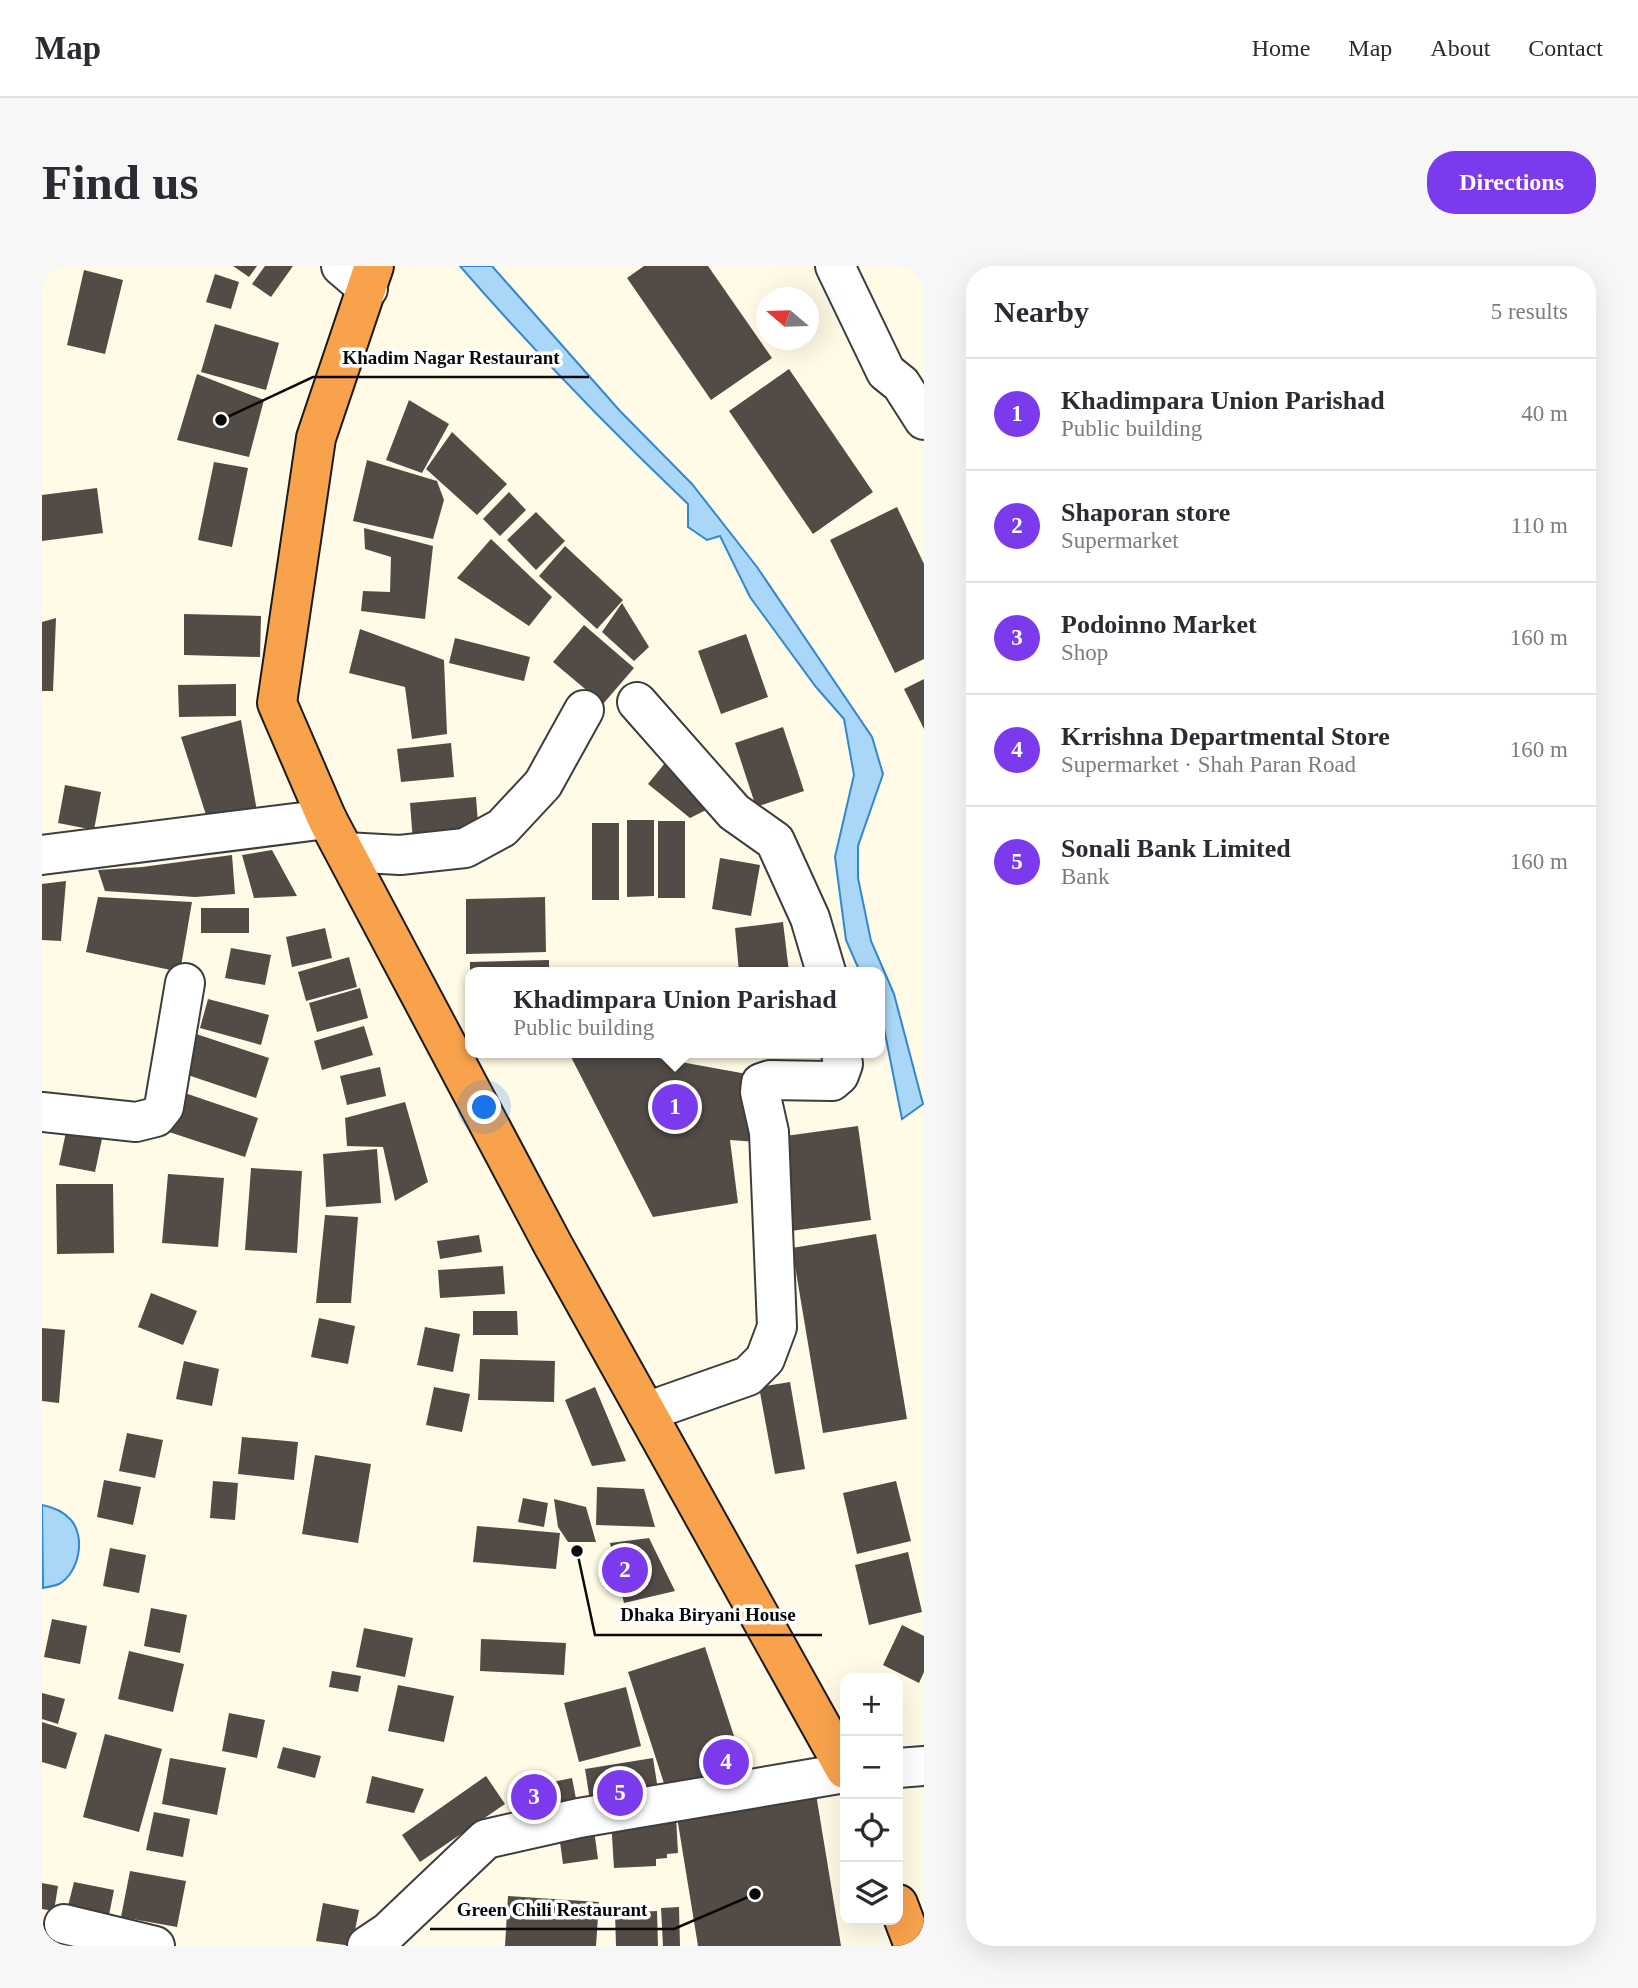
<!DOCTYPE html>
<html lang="en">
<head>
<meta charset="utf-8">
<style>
  body { margin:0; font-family:Georgia,serif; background:#f7f7f7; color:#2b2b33 }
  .controls { position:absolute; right:21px; bottom:21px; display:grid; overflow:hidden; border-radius:14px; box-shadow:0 7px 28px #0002 }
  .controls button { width:63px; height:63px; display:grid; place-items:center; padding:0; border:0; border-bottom:2px solid #e1e1e2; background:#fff; color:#2b2b33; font:35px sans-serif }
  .compass { position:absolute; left:714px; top:21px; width:63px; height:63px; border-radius:50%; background:#fff; box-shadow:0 7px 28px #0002; rotate:289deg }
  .you { position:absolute; left:443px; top:842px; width:24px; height:24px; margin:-18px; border:5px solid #fff; border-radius:50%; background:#1a73e8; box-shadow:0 0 0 10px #1a73e833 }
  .badge { display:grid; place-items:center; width:46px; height:46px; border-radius:50%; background:#7c3aed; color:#fff; font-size:23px; font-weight:700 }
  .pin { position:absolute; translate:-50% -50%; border:4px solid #fff; box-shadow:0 2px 7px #0006 }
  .popup { position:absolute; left:423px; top:701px; width:420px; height:91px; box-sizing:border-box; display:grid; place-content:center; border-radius:14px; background:#fff; filter:drop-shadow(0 2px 5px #0005); font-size:23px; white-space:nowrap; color:#7c7c81 }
  .popup b { font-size:26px; color:#2b2b33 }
  .popup::after { content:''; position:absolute; left:50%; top:100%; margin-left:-14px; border:14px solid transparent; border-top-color:#fff }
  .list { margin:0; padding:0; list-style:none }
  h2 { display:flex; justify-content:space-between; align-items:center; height:91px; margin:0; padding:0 28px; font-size:30px }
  h2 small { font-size:23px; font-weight:400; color:#7c7c81 }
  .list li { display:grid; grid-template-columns:46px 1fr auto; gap:21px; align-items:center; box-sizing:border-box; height:112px; padding:0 28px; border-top:2px solid #e1e1e2 }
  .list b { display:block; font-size:26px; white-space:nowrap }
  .list p { margin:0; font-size:23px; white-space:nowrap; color:#7c7c81 }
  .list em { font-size:23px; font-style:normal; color:#7c7c81 }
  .icon { flex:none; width:38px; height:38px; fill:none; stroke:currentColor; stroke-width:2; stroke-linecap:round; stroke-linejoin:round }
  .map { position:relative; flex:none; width:882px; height:1680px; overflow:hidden; border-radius:28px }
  header { display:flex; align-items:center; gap:42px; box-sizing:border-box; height:98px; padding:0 35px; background:#fff; border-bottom:2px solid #e1e1e2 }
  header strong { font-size:33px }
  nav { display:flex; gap:38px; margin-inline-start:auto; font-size:24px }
  .intro { display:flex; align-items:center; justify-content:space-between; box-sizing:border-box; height:168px; padding:0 42px }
  h1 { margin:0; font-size:49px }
  .button { padding:18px 32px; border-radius:28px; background:#7c3aed; color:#fff; font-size:24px; font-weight:700 }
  main { display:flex; gap:42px; padding:0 42px }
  aside { flex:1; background:#fff; border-radius:28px; box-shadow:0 7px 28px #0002 }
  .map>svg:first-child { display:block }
  .water { fill:#aad7f7; stroke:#3088d0; stroke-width:2 }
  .building { fill:#524b46 }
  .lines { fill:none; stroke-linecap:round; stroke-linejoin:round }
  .minor-casing { stroke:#3d3d3d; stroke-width:42 }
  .highway-casing { stroke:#1b1b1b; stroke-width:42 }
  .minor { stroke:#fff; stroke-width:38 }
  .highway { stroke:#f8a34c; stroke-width:38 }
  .leader { fill:none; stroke:#0a0a0a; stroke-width:2.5 }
  .callout-dot { fill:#0a0a0a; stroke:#fff; stroke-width:2.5 }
  .callout-label { font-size:19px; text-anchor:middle; font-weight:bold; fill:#0a0a0a; stroke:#fff; stroke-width:7; stroke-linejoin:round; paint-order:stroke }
</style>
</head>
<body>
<header>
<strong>Map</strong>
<nav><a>Home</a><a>Map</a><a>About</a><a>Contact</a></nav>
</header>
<div class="intro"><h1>Find us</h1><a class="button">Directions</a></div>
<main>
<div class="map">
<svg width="882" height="1680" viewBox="0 0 882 1680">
  <rect width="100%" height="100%" fill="#fffbe6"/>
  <path class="water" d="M418 0H450L578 145 650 218 715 301 830 471 841 508 816 580V612L829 675 852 728 881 838 860 853 842 762 838 752V706H818L804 674 793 591 812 509 802 453 774 421 708 331 678 270 665 274 646 261V238C566 162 490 83 418 0Z
    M0 1239C11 1241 21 1245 29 1254 44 1271 37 1307 17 1318 12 1320 6 1321 1 1322Z"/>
  <path class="building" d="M191 0H215L207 11Z
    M223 0H251L229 31 210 18Z
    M602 0H666L730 92 669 134 585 12Z
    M42 4 81 14 63 88 25 79Z
    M173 8 197 16 189 43 164 36Z
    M173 58 237 77 224 124 159 106Z
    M747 103 831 226 771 268 687 145Z
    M155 108 222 134 207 191 135 174Z
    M367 134 407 158 380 207 344 194Z
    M410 166 465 218 435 249 384 203Z
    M325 194 395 215 402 234 391 273 311 255Z
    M172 196 206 202 190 281 156 274Z
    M55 222 61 267 0 275V229Z
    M467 226 484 244 458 270 441 253Z
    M855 241 882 298V393L853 407 788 274Z
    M494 246 523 275 494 304 465 274Z
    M322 262 391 280 383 353 319 345 321 325 348 326 349 291 323 283Z
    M449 273 510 331 487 360 415 312Z
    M523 280 581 334 555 363 497 310Z
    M580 337 607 381 592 395 560 366Z
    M142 348 219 350 218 391 142 389Z
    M14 352 11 425H0V356Z
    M542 359 592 402 561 438 511 396Z
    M318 363 402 394 405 468 370 473 363 421 307 407Z
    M704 368 726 431 679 448 656 385Z
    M413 372 488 391 482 415 407 397Z
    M882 413V463L862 423Z
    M194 418V450L137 451 136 419Z
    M199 454 216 551 165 552 139 471Z
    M741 461 762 525 714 541 693 477Z
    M409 477 412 511 359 516 355 483Z
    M623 497 674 539 648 552 606 518Z
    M23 519 59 526 52 564 16 557Z
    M434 531 437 570 371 576 368 537Z
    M585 554H612V630L585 631Z
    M616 555H643V632H616Z
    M550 557H577V634H550Z
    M230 584 255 630 212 632 200 589Z
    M190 589 193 628 153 631 63 625 56 604 100 601Z
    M678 592 718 599 709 650 670 643Z
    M24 615 19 675 0 674V618Z
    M56 631 150 636 138 706 44 686Z
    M503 631 504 686 424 688V633Z
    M159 642H207V667H159Z
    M741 656 747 706H697L693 662Z
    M283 662 290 692 250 701 244 671Z
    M189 682 229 689 223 719 183 712Z
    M307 691 315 721 264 735 256 706Z
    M507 694V706H428V696Z
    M318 722 326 752 275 766 267 737Z
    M166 733 227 749 219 779 158 762Z
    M322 760 331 789 280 804 272 775Z
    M145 765 227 792 214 832 131 804Z
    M527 787H589L705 808 716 876 688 874 696 937 611 951Z
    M338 801 344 830 305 839 298 810Z
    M134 824 216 852 203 891 121 864Z
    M363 836 386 916 353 935 341 881 305 880 303 852Z
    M816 860 829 954 749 965 736 871Z
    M25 861 61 868 53 906 17 899Z
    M335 883 339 937 284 941 281 888Z
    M209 902 260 905 255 987 203 984Z
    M126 908 182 912 176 981 120 977Z
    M14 918H71L72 987 15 988Z
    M283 949 316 951 309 1037H274Z
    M834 968 865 1153 781 1167 750 982Z
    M437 969 440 986 398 993 395 975Z
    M461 1000 463 1028 398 1032 396 1004Z
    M109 1027 155 1045 141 1079 96 1061Z
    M431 1045H475L476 1069H431Z
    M277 1052 313 1060 306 1098 269 1091Z
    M383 1061 418 1068 411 1106 375 1099Z
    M0 1062 23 1064 17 1137 0 1135Z
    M438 1093 513 1095 512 1136 436 1134Z
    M142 1095 177 1103 170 1140 134 1133Z
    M748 1116 763 1203 733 1208 717 1121Z
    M392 1121 428 1128 420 1166 384 1159Z
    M553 1121 584 1195 550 1200 523 1134Z
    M85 1167 121 1174 113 1212 77 1205Z
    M200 1171 256 1176 252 1214 196 1208Z
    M273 1189 329 1198 316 1277 260 1268Z
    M62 1214 99 1221 91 1259 55 1251Z
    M171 1215 196 1217 193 1254 168 1252Z
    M854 1215 869 1275 815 1288 801 1227Z
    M555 1221 602 1223 613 1261 554 1259Z
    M481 1232 506 1237 502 1261 476 1256Z
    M512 1233 544 1241 554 1276H526L516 1261Z
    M435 1260 518 1267 514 1303 431 1296Z
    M607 1272 633 1325 582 1337 568 1277Z
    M68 1282 104 1289 97 1327 61 1320Z
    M866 1286 880 1346 827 1359 813 1299Z
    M109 1342 145 1349 138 1387 102 1380Z
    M10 1353 45 1360 38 1398 2 1391Z
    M860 1359 882 1370V1406L877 1417 841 1399Z
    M322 1362 371 1372 363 1411 314 1401Z
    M439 1373 524 1377 522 1409 438 1405Z
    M663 1381 705 1510 628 1536 586 1406Z
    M87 1385 142 1398 131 1446 76 1433Z
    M290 1405 319 1410 316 1426 287 1421Z
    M356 1419 412 1430 402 1476 346 1465Z
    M584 1421 599 1480 537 1496 522 1437Z
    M0 1427 23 1433 16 1458 0 1453Z
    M187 1447 223 1454 215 1492 180 1485Z
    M0 1456 35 1467 24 1503 0 1496Z
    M63 1468 120 1483 97 1566 41 1551Z
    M241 1481 279 1490 273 1512 235 1502Z
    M128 1492 184 1502 175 1549 120 1538Z
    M611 1492 617 1530 549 1541 543 1503Z
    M330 1510 382 1523 372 1547 324 1537Z
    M444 1510 463 1538 378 1596 360 1569Z
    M530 1512 536 1543 471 1556 466 1525Z
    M774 1528 799 1680H656L635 1551Z
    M112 1546 148 1553 141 1591 104 1584Z
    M634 1550 636 1587 625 1588V1592L614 1593V1600L572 1602 569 1554Z
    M552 1564 556 1593 521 1598 517 1569Z
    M88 1605 144 1615 135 1661 79 1651Z
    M32 1616 72 1624 67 1649 26 1640Z
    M0 1617 16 1620 12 1645 0 1643Z
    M466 1630 557 1636 554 1680H463Z
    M281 1637 317 1644 310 1680 274 1675Z
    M637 1641 638 1680H621L619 1642Z
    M615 1645 616 1680H574L573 1647Z"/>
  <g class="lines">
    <g class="minor-casing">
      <path id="minor" d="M299 0 326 23
        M793 0 844 106 859 118 882 154
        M595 436 692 546 733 575 768 652 784 706
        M303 586 358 589 423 582 460 562 501 518 542 444
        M0 589 285 553
        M0 846 94 856 114 851 122 841 143 717
        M604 1146 706 1110 723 1093 735 1061 727 866 718 826 719 817 728 814 790 815 797 809 801 798 799 787
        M856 1502 882 1500
        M22 1658 113 1680
        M325 1680 346 1666 444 1573 537 1552 803 1507"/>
    </g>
    <g class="highway-casing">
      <path id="highway" d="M332 0 274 172 235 437 285 553 511 979 803 1503
        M856 1638 872 1680"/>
    </g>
    <use href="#minor" class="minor"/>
    <use href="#highway" class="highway"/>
  </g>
  <path class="leader" d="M179 154L271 111H547M535 1285L553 1369H780M713 1628L632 1663H388"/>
  <g class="callout-dot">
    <circle cx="179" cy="154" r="7"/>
    <circle cx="535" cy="1285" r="7"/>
    <circle cx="713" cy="1628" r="7"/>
  </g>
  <g class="callout-label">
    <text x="409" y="98">Khadim Nagar Restaurant</text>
    <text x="666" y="1355">Dhaka Biryani House</text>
    <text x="510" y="1650">Green Chili Restaurant</text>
  </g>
</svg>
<div class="controls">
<button>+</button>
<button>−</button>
<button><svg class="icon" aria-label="locate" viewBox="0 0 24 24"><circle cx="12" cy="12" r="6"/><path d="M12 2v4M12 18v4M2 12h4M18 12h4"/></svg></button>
<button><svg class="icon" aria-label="layers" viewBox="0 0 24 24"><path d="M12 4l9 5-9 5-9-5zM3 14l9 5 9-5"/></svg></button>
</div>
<svg class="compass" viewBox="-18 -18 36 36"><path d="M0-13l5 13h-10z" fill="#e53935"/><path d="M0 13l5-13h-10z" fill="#7c7c81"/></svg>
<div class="you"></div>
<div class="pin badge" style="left:633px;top:841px">1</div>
<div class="popup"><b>Khadimpara Union Parishad</b>Public building</div>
<div class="pin badge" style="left:583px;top:1304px">2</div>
<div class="pin badge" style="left:492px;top:1531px">3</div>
<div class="pin badge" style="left:684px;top:1496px">4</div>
<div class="pin badge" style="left:578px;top:1527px">5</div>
</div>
<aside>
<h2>Nearby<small>5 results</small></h2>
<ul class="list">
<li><span class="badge">1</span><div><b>Khadimpara Union Parishad</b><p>Public building</p></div><em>40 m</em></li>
<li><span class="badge">2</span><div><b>Shaporan store</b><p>Supermarket</p></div><em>110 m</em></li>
<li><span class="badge">3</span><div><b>Podoinno Market</b><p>Shop</p></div><em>160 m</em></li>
<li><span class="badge">4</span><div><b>Krrishna Departmental Store</b><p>Supermarket · Shah Paran Road</p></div><em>160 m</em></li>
<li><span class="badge">5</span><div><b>Sonali Bank Limited</b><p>Bank</p></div><em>160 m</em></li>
</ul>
</aside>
</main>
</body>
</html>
